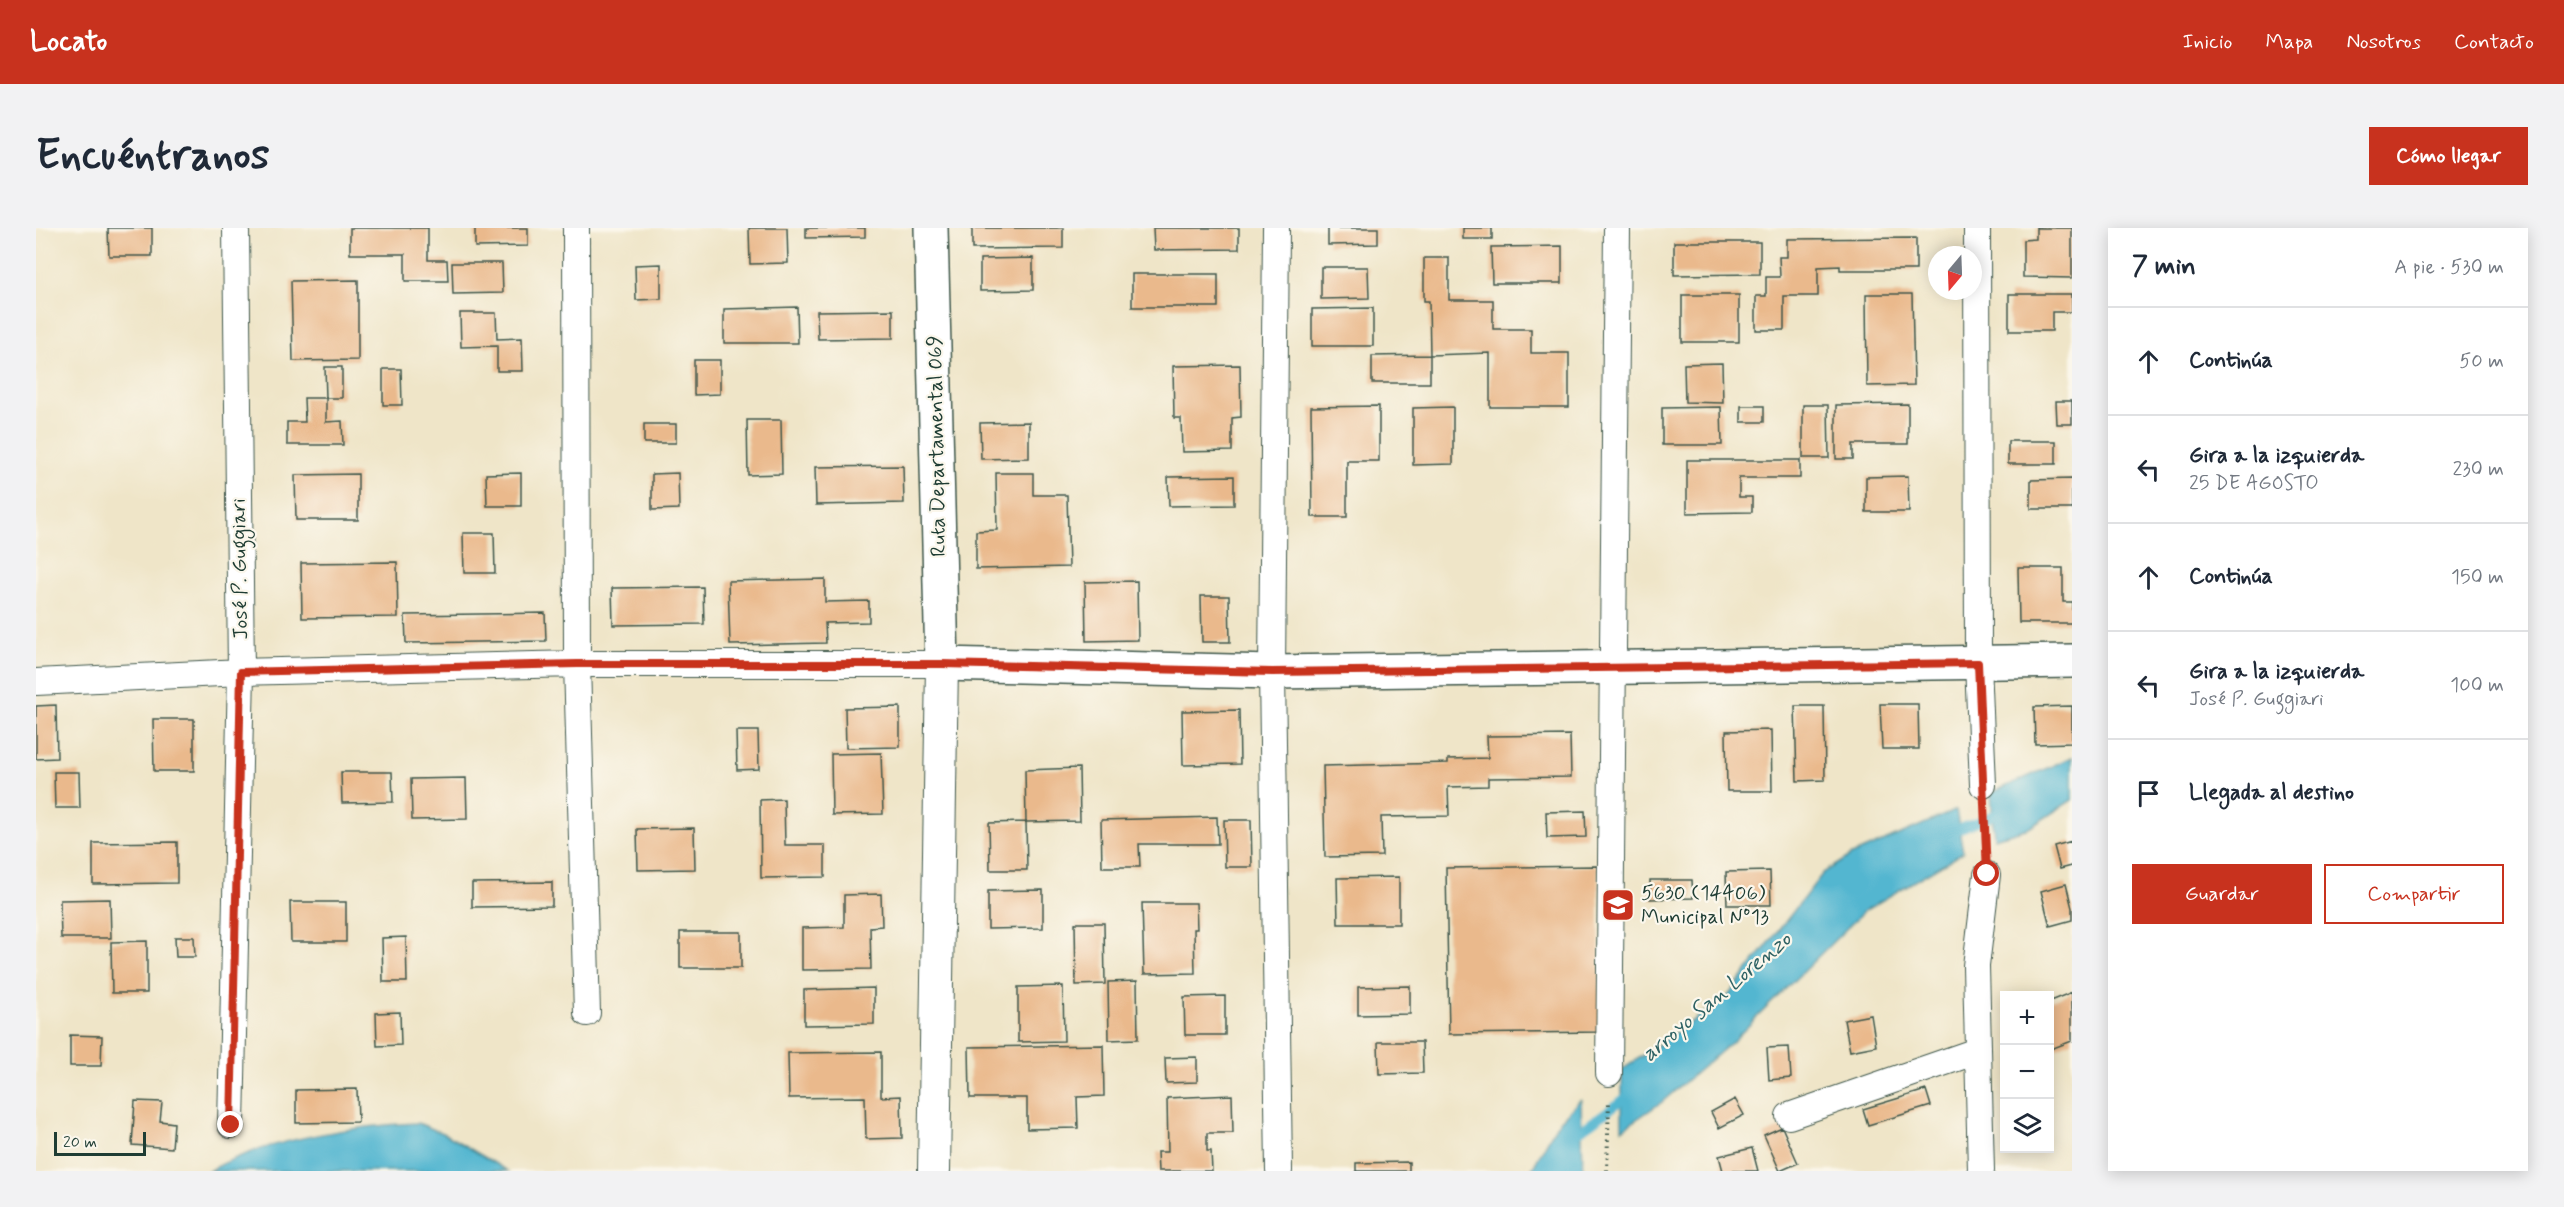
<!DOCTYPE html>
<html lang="es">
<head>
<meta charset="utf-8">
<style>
  body { margin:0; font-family:Mynerve,sans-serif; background:#f2f2f3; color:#1f2937 }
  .controls { position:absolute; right:18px; bottom:18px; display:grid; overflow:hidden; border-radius:0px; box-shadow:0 3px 15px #0003 }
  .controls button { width:54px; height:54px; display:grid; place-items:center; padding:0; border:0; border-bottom:2px solid #e0e1e3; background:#fff; color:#1f2937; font:30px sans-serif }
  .compass { position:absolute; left:1892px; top:18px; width:54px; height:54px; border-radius:50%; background:#fff; box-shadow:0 3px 15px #0003; rotate:199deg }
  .scale { position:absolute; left:18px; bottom:15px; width:92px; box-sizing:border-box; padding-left:6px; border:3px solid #1f3d34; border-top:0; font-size:16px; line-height:21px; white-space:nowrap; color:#1f3d34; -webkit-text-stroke:4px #fbf7ec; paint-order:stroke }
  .stop { position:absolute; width:18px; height:18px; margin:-14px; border:4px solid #c8321e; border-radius:50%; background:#fff }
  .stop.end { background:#c8321e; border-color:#fff; box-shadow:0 2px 6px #0008 }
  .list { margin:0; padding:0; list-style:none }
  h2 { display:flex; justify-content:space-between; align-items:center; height:78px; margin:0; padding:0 24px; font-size:26px }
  h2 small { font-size:20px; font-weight:400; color:#747a83 }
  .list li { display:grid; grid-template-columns:39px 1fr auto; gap:18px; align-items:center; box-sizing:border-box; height:108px; padding:0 24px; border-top:2px solid #e0e1e3 }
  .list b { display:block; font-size:22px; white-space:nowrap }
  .list p { margin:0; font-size:20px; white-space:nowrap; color:#747a83 }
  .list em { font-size:20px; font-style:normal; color:#747a83 }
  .actions { display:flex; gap:12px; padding:18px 24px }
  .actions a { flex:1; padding:14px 0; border:2px solid #c8321e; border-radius:0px; text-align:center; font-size:21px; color:#c8321e }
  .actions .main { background:#c8321e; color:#fff }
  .icon { flex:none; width:33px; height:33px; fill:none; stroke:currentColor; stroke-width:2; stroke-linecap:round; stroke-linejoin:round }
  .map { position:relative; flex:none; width:2036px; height:943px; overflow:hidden; border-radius:0px }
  header { display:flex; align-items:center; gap:36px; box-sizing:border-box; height:84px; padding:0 30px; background:#c8321e; color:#fff }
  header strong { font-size:28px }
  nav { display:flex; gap:33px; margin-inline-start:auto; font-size:21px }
  .intro { display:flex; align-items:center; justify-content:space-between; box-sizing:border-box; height:144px; padding:0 36px }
  h1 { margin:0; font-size:42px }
  .button { padding:15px 27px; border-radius:0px; background:#c8321e; color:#fff; font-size:21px; font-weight:700 }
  main { display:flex; gap:36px; padding:0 36px }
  aside { flex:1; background:#fff; border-radius:0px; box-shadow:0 3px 15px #0003 }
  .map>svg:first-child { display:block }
  .water { fill:#52b6d0; stroke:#387a82; stroke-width:1.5 }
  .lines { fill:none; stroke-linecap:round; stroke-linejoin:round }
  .stream { stroke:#52b6d0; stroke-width:9 }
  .building { fill:#eab98c }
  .minor-casing { stroke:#3e564a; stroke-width:28 }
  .tertiary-casing { stroke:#3e564a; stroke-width:34 }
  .secondary-casing { stroke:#3e564a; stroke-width:36 }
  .path { stroke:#3e564a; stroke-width:4; stroke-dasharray:1.5 4.5; stroke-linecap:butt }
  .minor { stroke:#fff; stroke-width:26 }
  .tertiary { stroke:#fff; stroke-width:32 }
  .secondary { stroke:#fff; stroke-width:33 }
  .route { stroke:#c8321e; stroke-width:8 }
  .labels { text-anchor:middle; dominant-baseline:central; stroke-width:4.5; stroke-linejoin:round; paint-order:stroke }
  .street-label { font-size:21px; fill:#1f3d34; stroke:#fbf7ec }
  .poi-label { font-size:21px; fill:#1f3d34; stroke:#fbf7ec; text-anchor:start }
  .water-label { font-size:22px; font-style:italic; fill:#2e6163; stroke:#fbf7ec }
</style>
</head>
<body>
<header>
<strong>Locato</strong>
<nav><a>Inicio</a><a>Mapa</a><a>Nosotros</a><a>Contacto</a></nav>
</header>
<div class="intro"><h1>Encuéntranos</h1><a class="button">Cómo llegar</a></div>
<main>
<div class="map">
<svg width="2036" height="943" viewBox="0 0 2036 943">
  <rect width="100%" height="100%" fill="#fbf7ec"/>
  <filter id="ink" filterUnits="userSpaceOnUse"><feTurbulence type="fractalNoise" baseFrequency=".0167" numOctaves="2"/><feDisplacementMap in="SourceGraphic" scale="12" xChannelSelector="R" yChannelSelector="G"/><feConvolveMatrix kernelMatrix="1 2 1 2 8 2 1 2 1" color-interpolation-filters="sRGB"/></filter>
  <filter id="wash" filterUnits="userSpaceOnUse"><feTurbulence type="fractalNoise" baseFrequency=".008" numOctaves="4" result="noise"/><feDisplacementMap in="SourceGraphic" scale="24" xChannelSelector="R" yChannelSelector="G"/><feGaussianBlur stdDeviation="1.35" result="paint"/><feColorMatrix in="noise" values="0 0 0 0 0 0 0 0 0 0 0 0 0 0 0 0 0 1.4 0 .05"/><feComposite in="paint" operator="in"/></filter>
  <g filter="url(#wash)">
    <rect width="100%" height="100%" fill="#efe5c8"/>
    <path class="water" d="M2036 529V572L1993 600 1958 610 1955 565Z
      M1920 582 1927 624 1828 683 1700 810 1626 874 1586 901V842L1692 768 1787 645 1816 627Z
      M1545 871 1547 943H1495L1521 896Z
      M382 895 411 907 472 943H173C226 912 322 897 382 895Z"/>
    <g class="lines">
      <path class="stream" d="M1913 605 1967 583
        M1537 908 1596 865"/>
    </g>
    <g id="blocks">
      <path class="building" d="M72 0H116V28H73Z
        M314 0H392V32H411L412 53H369V26H314Z
        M439 0H492V18L439 19Z
        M713 0H751L752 35 714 36Z
        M770 0H829V9L770 10Z
        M936 0H1027V20L936 21Z
        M1117 0H1203V21L1118 22Z
        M1292 0H1342V16L1292 17Z
        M1427 0H1456V11H1427Z
        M2000 0H2036V50L1987 49V12L2000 11Z
        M1880 10V42H1804V38L1782 39V68H1748V102H1720V68H1730V49H1744L1743 29H1751V11Z
        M1638 14H1724V46L1638 47Z
        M1526 18V55H1456L1455 19Z
        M997 30V62L944 63V31Z
        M1388 30H1413V72H1457V101H1495V125H1533V179H1454V125L1394 127 1393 73H1388Z
        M416 35H466L467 65 417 66Z
        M625 36V71L600 72 599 37Z
        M1285 39H1332L1333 70 1285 71Z
        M1096 46H1182V79H1096Z
        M322 52V132L257 133 255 53Z
        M1830 66H1876L1878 157 1831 158Z
        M1973 66H2036V84H2016V103H1973Z
        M1646 67H1703V114H1646Z
        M761 79 762 115H688V81Z
        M1337 80V118H1276V81Z
        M857 82V110L782 111 781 83Z
        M424 85H460L461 111 486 110 487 143H461V118L425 119Z
        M1394 127V155H1336V128Z
        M658 132H684V166L658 167Z
        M1686 135 1687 175 1649 174 1648 136Z
        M1204 137 1205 189 1196 190V223L1146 224 1145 190H1138L1137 138Z
        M289 139H306V170H290Z
        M347 141H365L366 177H347Z
        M268 170H290V194L306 193 307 217H251V194H269Z
        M2020 173H2036V196H2021Z
        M1872 176V216H1817V231H1800V177Z
        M1767 177H1792L1793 230H1767Z
        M1343 178V233H1311V289H1276L1275 179Z
        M1705 178H1728V194H1705Z
        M1417 179V236L1377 237V180Z
        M1685 179 1686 217H1626V180Z
        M711 192H745L746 246 712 247Z
        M993 194V230L945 231 944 195Z
        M608 196H640V215H608Z
        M1972 213H2020V236H1972Z
        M1651 232H1764V250H1703V269H1716V284L1651 285Z
        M867 238 868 275 780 277 779 239Z
        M485 245V278H451L450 246Z
        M642 245 643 281 616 282V246Z
        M960 245H997V267H1031L1033 339 940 341V303L961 302Z
        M322 246V292H260L259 247Z
        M1198 248V277L1133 278 1132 249Z
        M1872 248 1873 284H1830V249Z
        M2036 251V281H1995V252Z
        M427 305H458L459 345H428Z
        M361 334 362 389 266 390 265 335Z
        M1982 340H2027V374H2036V395H1983Z
        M789 351V374L833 373V394L789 395 790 415 694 417 692 353Z
        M1101 353 1102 412 1050 413 1049 354Z
        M667 359 668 396 577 397 576 360Z
        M1165 368H1193L1194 414H1166Z
        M509 385 510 413 370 415 369 387Z
        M1844 476H1882L1883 521H1846Z
        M20 477 21 530 0 531V478Z
        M1759 478H1788L1789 552 1761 553Z
        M2036 478V515L1999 516 1998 479Z
        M864 479V519L810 520 809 480Z
        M1203 482 1204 536 1147 537 1146 483Z
        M117 491H158V543H118Z
        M1735 502 1736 563H1691L1690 503Z
        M700 503H722L723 541 701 542Z
        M1534 507 1535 549 1452 550V558L1412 559 1413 588 1345 589 1346 628 1289 629 1287 538 1412 535V531L1452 530 1451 508Z
        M845 525 847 586 796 587 795 526Z
        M1043 540 1044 593 990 594 989 542Z
        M18 544H43L44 580H19Z
        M305 544H356L357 574 306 575Z
        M430 550 431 591 376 592 375 551Z
        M748 571 749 617H789V649L725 650 724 572Z
        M1549 583 1550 609 1511 610 1510 584Z
        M1181 589 1182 616H1103L1104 639H1066L1065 592Z
        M1188 592H1215L1216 639H1189Z
        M990 594 991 642H954L953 595Z
        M658 600 659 641 602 642 601 601Z
        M2036 613V638L2024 641 2018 618Z
        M141 614V655L57 656V615Z
        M1562 638 1565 804 1413 806 1410 640Z
        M1734 643 1735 677H1691L1690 644Z
        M1363 649V696H1302L1301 650Z
        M1614 652H1656L1657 670 1614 671Z
        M516 654V678L436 679V655Z
        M2030 656 2036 680V692L2014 698 2005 663Z
        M1007 662V700L952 701V663Z
        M845 666 846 698 834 699 835 741 766 742V700L808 699V667Z
        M74 671 75 710H25L24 672Z
        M254 674H310V714H255Z
        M1106 675H1160L1161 701H1158L1159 745 1108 746Z
        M1039 695H1068L1069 756 1040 757Z
        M644 704H705V740H644Z
        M139 709H158L159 729H140Z
        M370 709 371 754H347L346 710Z
        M111 713V765H76L75 714Z
        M1101 753 1102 811 1073 812 1072 754Z
        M1027 758 1028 813 982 814V759Z
        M1374 758V786L1322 787V759Z
        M838 760V796L768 797V762Z
        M2036 764V813L2015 821 2014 773Z
        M1189 768V807H1149L1148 769Z
        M364 784 365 817 341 818 340 785Z
        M1835 787 1840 818 1814 823 1808 792Z
        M34 807 66 808 65 838H34Z
        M1342 814H1386L1387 845 1343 846Z
        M1067 817 1068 868 1041 869 1042 900 991 901V870H934L933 819Z
        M1753 819 1755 850 1733 852 1731 820Z
        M845 824V869L865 868 866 910 830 911 829 869 753 870 752 825Z
        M1161 829V854L1130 855 1129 830Z
        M321 861 322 894 260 895V862Z
        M1890 862 1895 878 1832 897 1827 881Z
        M1196 867 1197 905H1171V923H1175L1176 943H1122L1121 924H1132L1131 870Z
        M1699 871 1708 887 1683 900 1675 884Z
        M99 873 126 874 124 893 138 895 136 920 96 917Z
        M1746 899 1762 935 1744 943 1728 907Z
        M1716 920 1722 943H1687L1683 928Z
        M1373 934V943H1320V935Z"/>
    </g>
  </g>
  <g filter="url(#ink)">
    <use href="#blocks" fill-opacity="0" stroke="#3e564a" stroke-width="1.5"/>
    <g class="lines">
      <g class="minor-casing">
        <path id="minor" d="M540 0 541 436 551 785
          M1240 0 1236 444 1243 943
          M1941 0 1942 435 1947 557
          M0 454 205 444 541 436H906
          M1573 845 1581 0
          M1753 888 1941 823
          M195 897 205 444 200 0
          M1945 943 1940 738 1951 647"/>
      </g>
      <g class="tertiary-casing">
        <path id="tertiary" d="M898 943 906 436"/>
      </g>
      <g class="secondary-casing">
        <path id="secondary" d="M895 0 906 436 1236 444 2036 433"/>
      </g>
      <path class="path" d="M1948 585 1950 619
        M1571 943 1573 872"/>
      <use href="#minor" class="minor"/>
      <use href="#tertiary" class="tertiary"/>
      <use href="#secondary" class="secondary"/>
    </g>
  </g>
  <g class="lines" filter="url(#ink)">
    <path class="route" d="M195 897 205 444 541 436H906L1236 444 1942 435 1951 646"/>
  </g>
  <defs>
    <g id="school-square" transform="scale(1.725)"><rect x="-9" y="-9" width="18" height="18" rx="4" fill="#c8321e" stroke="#fbf7ec"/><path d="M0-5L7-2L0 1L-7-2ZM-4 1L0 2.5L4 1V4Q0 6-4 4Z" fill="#fff"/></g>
  </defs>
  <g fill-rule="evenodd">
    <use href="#school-square" x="1582" y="677"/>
  </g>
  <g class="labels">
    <g class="street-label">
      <text transform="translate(901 218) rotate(-91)">Ruta Departamental 069</text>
      <text transform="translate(204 341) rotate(-91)">José P. Guggiari</text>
    </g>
    <g class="poi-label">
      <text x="1605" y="665">5630 (14406)<tspan x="1605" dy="24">Municipal Nº13</tspan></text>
    </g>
    <g class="water-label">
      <text transform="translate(1681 769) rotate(-40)">arroyo San Lorenzo</text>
    </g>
  </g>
</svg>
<div class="controls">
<button>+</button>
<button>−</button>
<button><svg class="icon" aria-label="layers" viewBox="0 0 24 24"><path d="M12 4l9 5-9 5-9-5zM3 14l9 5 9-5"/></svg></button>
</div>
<svg class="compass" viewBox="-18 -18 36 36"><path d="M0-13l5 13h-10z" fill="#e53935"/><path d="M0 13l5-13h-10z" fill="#747a83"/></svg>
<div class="scale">20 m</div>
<div class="stop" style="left:1951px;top:646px"></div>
<div class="stop end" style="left:195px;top:897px"></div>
</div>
<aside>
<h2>7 min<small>A pie · 530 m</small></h2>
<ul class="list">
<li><svg class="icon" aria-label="ahead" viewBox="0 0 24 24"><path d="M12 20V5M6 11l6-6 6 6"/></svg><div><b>Continúa</b></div><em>50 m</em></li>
<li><svg class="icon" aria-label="left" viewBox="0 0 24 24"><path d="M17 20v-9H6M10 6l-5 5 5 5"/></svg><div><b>Gira a la izquierda</b><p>25 DE AGOSTO</p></div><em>230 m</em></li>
<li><svg class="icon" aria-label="ahead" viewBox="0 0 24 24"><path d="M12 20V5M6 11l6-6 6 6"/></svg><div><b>Continúa</b></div><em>150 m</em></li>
<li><svg class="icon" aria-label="left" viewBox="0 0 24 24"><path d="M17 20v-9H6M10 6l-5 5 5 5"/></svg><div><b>Gira a la izquierda</b><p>José P. Guggiari</p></div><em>100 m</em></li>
<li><svg class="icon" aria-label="arrive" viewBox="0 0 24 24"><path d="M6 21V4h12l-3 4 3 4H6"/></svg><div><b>Llegada al destino</b></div></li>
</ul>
<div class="actions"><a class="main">Guardar</a><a>Compartir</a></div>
</aside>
</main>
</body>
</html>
